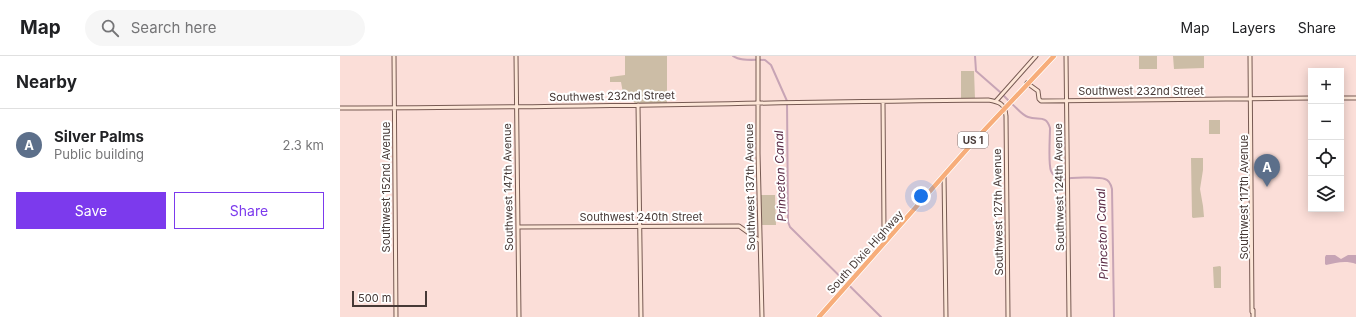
<!DOCTYPE html>
<html lang="en">
<head>
<meta charset="utf-8">
<style>
  body { margin:0; font-family:Inter,sans-serif; background:#f6f6f6; color:#202124 }
  .controls { position:absolute; right:12px; top:12px; display:grid; overflow:hidden; border-radius:0px; box-shadow:0 2px 10px #0003 }
  .controls button { width:36px; height:36px; display:grid; place-items:center; padding:0; border:0; border-bottom:1px solid #e0e0e0; background:#fff; color:#202124; font:20px sans-serif }
  .scale { position:absolute; left:12px; bottom:10px; width:75px; box-sizing:border-box; padding-left:4px; border:2px solid #463936; border-top:0; font-size:11px; line-height:14px; white-space:nowrap; color:#463936; -webkit-text-stroke:3px #fff; paint-order:stroke }
  .you { position:absolute; left:581px; top:140px; width:14px; height:14px; margin:-10px; border:3px solid #fff; border-radius:50%; background:#1a73e8; box-shadow:0 0 0 6px #1a73e833 }
  .badge { display:grid; place-items:center; width:26px; height:26px; border-radius:50%; background:#7c3aed; color:#fff; font-size:13px; font-weight:700 }
  .pin { position:absolute; translate:-50% -33px; filter:drop-shadow(0 1px 2px #0008) }
  .pin::after { content:''; position:absolute; top:21px; width:14px; height:12px; background:inherit; clip-path:polygon(0 0,100% 0,50% 100%) }
  .list { margin:0; padding:0; list-style:none }
  h2 { display:flex; justify-content:space-between; align-items:center; height:52px; margin:0; padding:0 16px; font-size:17px }
  h2 small { font-size:13px; font-weight:400; color:#757577 }
  .list li { display:grid; grid-template-columns:26px 1fr auto; gap:12px; align-items:center; box-sizing:border-box; height:72px; padding:0 16px; border-top:1px solid #e0e0e0 }
  .list b { display:block; font-size:15px; white-space:nowrap }
  .list p { margin:0; font-size:13px; white-space:nowrap; color:#757577 }
  .list em { font-size:13px; font-style:normal; color:#757577 }
  .actions { display:flex; gap:8px; padding:12px 16px }
  .actions a { flex:1; padding:9px 0; border:1px solid #7c3aed; border-radius:0px; text-align:center; font-size:14px; color:#7c3aed }
  .actions .main { background:#7c3aed; color:#fff }
  .icon { flex:none; width:22px; height:22px; fill:none; stroke:currentColor; stroke-width:2; stroke-linecap:round; stroke-linejoin:round }
  .map { position:relative; flex:none; width:1016px; height:261px; overflow:hidden }
  header { display:flex; align-items:center; gap:24px; box-sizing:border-box; height:56px; padding:0 20px; background:#fff; border-bottom:1px solid #e0e0e0 }
  header strong { font-size:19px }
  nav { display:flex; gap:22px; margin-inline-start:auto; font-size:14px }
  .search { width:280px; height:36px; background:#f6f6f6; display:flex; align-items:center; gap:10px; box-sizing:border-box; padding:0 14px; border-radius:22px; color:#757577; font-size:15px }
  main { display:flex }
  aside { flex:1; background:#fff }
  .map>svg:first-child { display:block }
  .green { fill:#ccbda6 }
  .water { fill:#c7a4b5 }
  .lines { fill:none; stroke-linecap:round; stroke-linejoin:round }
  .canal { stroke:#c7a4b5; stroke-width:2 }
  .secondary-casing { stroke:#775a53; stroke-width:5 }
  .highway-casing { stroke:#fff; stroke-width:6 }
  .secondary { stroke:#fde6d7; stroke-width:3 }
  .highway { stroke:#f7ad7a; stroke-width:4.5 }
  .labels { text-anchor:middle; dominant-baseline:central; stroke-width:4; stroke-linejoin:round; paint-order:stroke }
  .shield { fill:#fff; stroke:#7e7472; stroke-width:1 }
  .shield-label { font-size:10px; font-weight:bold; fill:#463936 }
  .street-label { font-size:11px; fill:#463936; stroke:#fff }
  .water-label { font-size:12px; font-style:italic; fill:#5c2d47; stroke:#fff }
</style>
</head>
<body>
<header>
<strong>Map</strong>
<div class="search"><svg class="icon" aria-label="search" viewBox="0 0 24 24"><circle cx="10" cy="10" r="6"/><path d="M15 15l6 6"/></svg>Search here</div>
<nav><a>Map</a><a>Layers</a><a>Share</a></nav>
</header>
<main>
<aside>
<h2>Nearby<small></small></h2>
<ul class="list">
<li><span class="badge" style="background:#5c6f8a">A</span><div><b>Silver Palms</b><p>Public building</p></div><em>2.3 km</em></li>
</ul>
<div class="actions"><a class="main">Save</a><a>Share</a></div>
</aside>
<div class="map">
<svg width="1016" height="261" viewBox="0 0 1016 261">
  <rect width="100%" height="100%" fill="#fbded8"/>
  <path class="green" d="M285 0H327V47H295L283 37 281 26H270V21L285 19Z
    M799 0H817V13H799Z
    M833 0H864V12L834 13Z
    M621 15H634L635 43H621Z
    M869 64H880V78H869Z
    M851 102H863V114L860 133 863 150 864 161 853 162 852 161Z
    M420 139H435L436 169H421Z
    M880 210 881 211V232H874L873 211Z"/>
  <path class="water" d="M986 199H995L1001 203 1008 199H1016V208C1005 204 996 207 986 209L985 208V201Z"/>
  <g class="lines">
    <path class="canal" d="M393 0C401 6 416 3 425 4L431 9 447 45 448 166 450 171 541 261
      M635 0 636 15 660 36
      M663 39 668 44
      M672 48C677 52 682 59 688 61 698 65 706 58 710 72 710 82 708 107 711 115 713 120 717 122 721 123 730 122 758 120 765 123 769 124 771 129 772 133L774 261"/>
    <g class="secondary-casing">
      <path id="secondary" d="M54 0 56 261
        M176 0 179 261
        M418 0V97L422 261
        M726 0 729 261
        M910 0 912 256
        M687 27 698 35 699 43 701 45 971 42
        M1001 42H1016
        M656 45 696 0
        M543 46 544 173 547 181
        M298 49 301 261
        M0 52C216 52 432 46 648 44 659 46 665 47 666 60L668 261
        M604 119 606 261
        M178 171 399 170 420 185
        M913 261V254"/>
    </g>
    <g class="highway-casing">
      <path id="highway" d="M479 261 636 83 714 0"/>
    </g>
    <use href="#secondary" class="secondary"/>
    <use href="#highway" class="highway"/>
  </g>
  <g class="labels">
    <rect class="shield" x="618" y="76" width="30" height="16" rx="3"/>
    <g class="shield-label">
      <text x="633" y="84">US 1</text>
    </g>
    <g class="street-label">
      <text x="801" y="35">Southwest 232nd Street</text>
      <text transform="translate(272 40) rotate(-1)">Southwest 232nd Street</text>
      <text transform="translate(46 131) rotate(-90)">Southwest 152nd Avenue</text>
      <text transform="translate(168 131) rotate(-91)">Southwest 147th Avenue</text>
      <text transform="translate(410 131) rotate(-91)">Southwest 137th Avenue</text>
      <text transform="translate(719 131) rotate(-91)">Southwest 124th Avenue</text>
      <text transform="translate(904 141) rotate(-90)">Southwest 117th Avenue</text>
      <text transform="translate(658 156) rotate(-91)">Southwest 127th Avenue</text>
      <text x="301" y="161">Southwest 240th Street</text>
      <text transform="translate(525 196) rotate(-48)">South Dixie Highway</text>
    </g>
    <g class="water-label">
      <text transform="translate(440 120) rotate(-92)">Princeton Canal</text>
      <text transform="translate(762 178) rotate(-92)">Princeton Canal</text>
    </g>
  </g>
</svg>
<div class="controls">
<button>+</button>
<button>−</button>
<button><svg class="icon" aria-label="locate" viewBox="0 0 24 24"><circle cx="12" cy="12" r="6"/><path d="M12 2v4M12 18v4M2 12h4M18 12h4"/></svg></button>
<button><svg class="icon" aria-label="layers" viewBox="0 0 24 24"><path d="M12 4l9 5-9 5-9-5zM3 14l9 5 9-5"/></svg></button>
</div>
<div class="scale">500 m</div>
<div class="you"></div>
<div class="pin badge" style="left:927px;top:131px;background:#5c6f8a">A</div>
</div>
</main>
</body>
</html>
